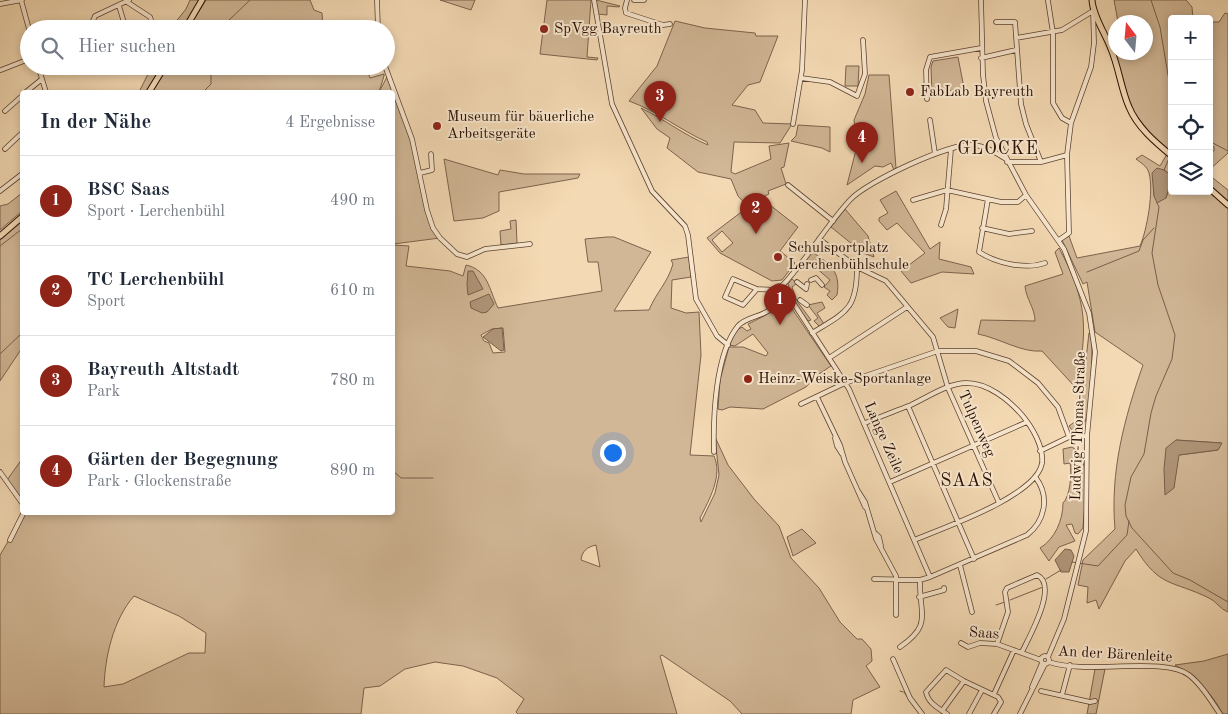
<!DOCTYPE html>
<html lang="de">
<head>
<meta charset="utf-8">
<style>
  body { margin:0; font-family:"Old Standard TT",serif; background:#f2f2f3; color:#1f2937 }
  .controls { position:absolute; right:15px; top:15px; display:grid; overflow:hidden; border-radius:5px; box-shadow:0 2px 8px #0003 }
  .controls button { width:45px; height:45px; display:grid; place-items:center; padding:0; border:0; border-bottom:1px solid #e0e1e3; background:#fff; color:#1f2937; font:25px sans-serif }
  .compass { position:absolute; left:1108px; top:15px; width:45px; height:45px; border-radius:50%; background:#fff; box-shadow:0 2px 8px #0003; rotate:344deg }
  .you { position:absolute; left:612px; top:452px; width:18px; height:18px; margin:-12px; border:4px solid #fff; border-radius:50%; background:#1a73e8; box-shadow:0 0 0 8px #1a73e833 }
  .badge { display:grid; place-items:center; width:32px; height:32px; border-radius:50%; background:#8f2418; color:#fff; font-size:16px; font-weight:700 }
  .pin { position:absolute; translate:-50% -41px; filter:drop-shadow(0 1px 2px #0008) }
  .pin::after { content:''; position:absolute; top:26px; width:18px; height:15px; background:inherit; clip-path:polygon(0 0,100% 0,50% 100%) }
  .list { margin:0; padding:0; list-style:none }
  h2 { display:flex; justify-content:space-between; align-items:center; height:65px; margin:0; padding:0 20px; font-size:21px }
  h2 small { font-size:16px; font-weight:400; color:#747a83 }
  .list li { display:grid; grid-template-columns:32px 1fr auto; gap:15px; align-items:center; box-sizing:border-box; height:90px; padding:0 20px; border-top:1px solid #e0e1e3 }
  .list b { display:block; font-size:19px; white-space:nowrap }
  .list p { margin:0; font-size:16px; white-space:nowrap; color:#747a83 }
  .list em { font-size:16px; font-style:normal; color:#747a83 }
  .icon { flex:none; width:28px; height:28px; fill:none; stroke:currentColor; stroke-width:2; stroke-linecap:round; stroke-linejoin:round }
  .map { position:relative; flex:none; width:1228px; height:714px; overflow:hidden }
  .search { position:absolute; background:#fff; box-shadow:0 2px 8px #0003; left:20px; top:20px; width:375px; height:55px; display:flex; align-items:center; gap:12px; box-sizing:border-box; padding:0 18px; border-radius:28px; color:#747a83; font-size:19px }
  .panel { position:absolute; background:#fff; box-shadow:0 2px 8px #0003; left:20px; top:90px; width:375px; height:425px; border-radius:5px }
  .map>svg:first-child { display:block }
  .green { fill:#d1b796; stroke:#7d624d; fill-rule:evenodd }
  .water { fill:#af9578; stroke:#795f4a }
  .lines { fill:none; stroke-linecap:round; stroke-linejoin:round }
  .stream { stroke:#795f4a; stroke-width:1 }
  .minor-casing { stroke:#5c4130; stroke-width:5.5 }
  .major-casing { stroke:#290e04; stroke-width:7 }
  .minor { stroke:#f8e7ce; stroke-width:4 }
  .major { stroke:#f4dab4; stroke-width:5 }
  .poi-dot { fill:#8f2418; stroke:#f8e7ce; stroke-width:2 }
  .labels { text-anchor:middle; dominant-baseline:central; stroke-width:4; stroke-linejoin:round; paint-order:stroke }
  .poi-label { font-size:15px; fill:#290e04; stroke:#f8e7ce; text-anchor:start }
  .street-label { font-size:15px; fill:#290e04; stroke:#f8e7ce }
  .quarter-label { font-size:18px; letter-spacing:1px; fill:#290e04; stroke:#f8e7ce }
</style>
</head>
<body>
<div class="map">
<svg width="1228" height="714" viewBox="0 0 1228 714">
  <rect width="100%" height="100%" fill="#f4dab4"/>
  <filter id="stains"><feTurbulence type="fractalNoise" baseFrequency=".004" numOctaves="4"/><feColorMatrix values="0 0 0 0 .2 0 0 0 0 .09 0 0 0 0 .02 0 0 0 .5 -.17"/></filter>
  <radialGradient id="worn" r=".72"><stop offset=".6" stop-color="#630" stop-opacity="0"/><stop offset="1" stop-color="#630" stop-opacity=".3"/></radialGradient>
  <path class="green" d="M190 0H200L191 13 196 16 206 0H310L314 10 322 13 323 29H170L186 9Z
    M440 0H475L471 10Z
    M547 0H591L587 57 598 58 597 60 540 54Z
    M596 0 620 6 619 7 607 6V15L598 14Z
    M1114 0H1186L1192 7 1193 19H1172V154L1153 137 1131 108 1111 39 1115 36 1116 52H1146V22H1118Z
    M1225 13 1228 14V153L1209 170V152L1214 151V147L1209 143V22H1219Z
    M675 21 705 28 755 33 756 36H778L760 82 748 85 732 105 755 110 763 123 792 124 780 143 734 142 731 172 735 174 771 159 769 146 789 143 784 167 781 168 786 184 768 191 769 194 761 198 798 227 780 251 795 263 782 280 772 281 720 253 707 238 748 207 738 196 731 179 698 172 667 148 670 138 657 129 641 108C664 119 684 135 708 145L707 142C680 130 657 111 629 101L657 66ZM722 231 733 243 722 252 712 240Z
    M958 57 964 88 932 94 931 67 933 61Z
    M152 66H365L370 78 384 74V76L379 92H139Z
    M846 66H859L858 86H845Z
    M869 75H889L896 168 894 170 891 163 883 167 875 166 847 185 857 146 854 120 865 94Z
    M387 77C395 97 405 117 411 138 422 171 421 208 440 238L393 244 392 92H379Z
    M798 125 830 127V152L822 148 791 141 796 136Z
    M1167 154 1172 158V176L1164 170 1154 181V196L1166 198 1172 181V191H1209L1228 206V612C1220 609 1216 601 1209 598 1172 580 1160 588 1136 549L1125 561 1099 609 1096 600 1087 603 1088 587 1078 585 1083 560 1115 529C1110 472 1124 419 1143 365L1095 332 1087 282 1083 284 1062 240 1069 236 1077 258 1140 246C1147 230 1154 191 1149 173 1147 166 1141 163 1136 159L1142 155 1160 166ZM1176 440 1221 443 1218 450 1179 455Z
    M444 159 498 175 500 170 524 174H580L578 178 499 192V211L483 218 454 221Z
    M1209 175 1228 190V202L1209 186Z
    M896 191 930 249 940 242 939 259 971 267 974 274 942 272 911 283 901 271 925 253 897 223 887 230 879 221V218L888 213 880 200Z
    M22 193V211L0 230V206L8 204Z
    M845 209 868 236 874 257 863 253 831 227Z
    M22 220V348L0 381V239Z
    M516 220 517 243 501 245 500 231 511 229 510 221Z
    M607 237H614L651 252 614 311 649 310C657 291 667 284 673 264L671 260 689 257 691 277 672 280 671 308 686 313 699 312 701 355 690 455 714 456C723 476 709 500 700 518L701 522 715 493 719 475 715 437 728 465 754 499 779 526 791 558 819 588 840 622 857 639H862L871 649 872 661 866 666 880 687 853 700 851 714H742L730 701 662 655 660 656 677 714H518L516 712 524 699 497 678 463 666 435 662 405 669 380 686 364 688 361 714H0V555L25 513 392 512 393 245 409 246 406 266 450 271 463 276 466 265C488 270 489 289 498 308L602 291 598 262H588L585 239ZM503 328 505 352 493 353 489 343 484 341 481 335 492 329ZM596 545 600 567 581 560C582 551 587 547 596 545ZM134 596 179 616 206 633 205 653H189L123 684 104 687C105 657 113 620 134 596Z
    M1059 248C1088 302 1088 329 1076 388L1042 351C1022 353 999 338 978 334L981 320 1035 321C1035 308 1026 299 1025 286L1063 274 1055 252Z
    M812 252C830 264 841 271 837 295L832 300 827 295 830 291 824 287 830 280 806 259Z
    M792 279 797 283 792 287 797 301 811 320 808 321 794 302 788 284Z
    M784 297 831 366 816 376 806 387 763 409 730 407 722 410 718 409 720 380 729 347H743L766 356 768 353 753 334 735 346 729 345 737 330 742 327 747 331 751 329 748 324 766 315Z
    M822 302 825 308 817 313 824 324 820 327 814 321 818 318 808 305Z
    M958 309 955 328 948 327 940 318Z
    M1089 333 1092 334C1092 352 1092 412 1083 426 1081 430 1078 432 1074 433L1069 426 1080 418 1078 397 1086 359Z
    M1072 447C1093 459 1084 506 1083 528L1078 534 1075 533 1072 524 1066 525 1075 541 1059 547 1049 561 1040 548C1055 539 1063 520 1063 503 1070 497 1072 473 1070 463L1064 464 1063 449Z
    M22 459V502L7 480Z
    M802 529 816 543 793 556 787 537Z
    M1228 654V714H1223C1211 692 1196 677 1175 665L1204 661Z
    M1095 669H1105L1096 714H1087Z"/>
  <path class="water" d="M1157 168 1164 170 1172 176 1166 198 1157 203 1154 196 1152 173Z
    M468 271H473L483 289 468 295 467 285Z
    M489 294 494 304 487 312 482 313 471 308 470 302Z
    M502 328 504 350 501 351 483 337 493 329Z
    M1176 440 1222 443 1218 450 1179 455 1174 488 1165 495 1164 469 1166 448Z
    M1065 549 1071 550 1074 556 1069 572H1061L1055 560Z"/>
  <g class="lines">
    <path class="stream" d="M1151 0 1160 27 1172 99
      M225 29 228 21 250 0
      M203 92 211 84V66
      M1209 141 1228 151
      M1164 170 1170 156
      M1157 203 1159 207 1152 253 1158 285 1175 335 1172 359 1156 396 1151 413 1144 454 1131 477 1125 505 1126 516 1132 528 1173 573 1190 580 1228 602
      M0 246 22 229
      M1087 272 1139 251 1143 240 1154 228
      M0 354 22 333
      M392 470 401 478H433
      M1072 562 1098 566 1127 535 1129 521
      M1046 579 1061 570
      M1010 600 1043 587
      M996 605 1005 602
      M900 691 903 692
      M904 692 914 707"/>
    <g class="minor-casing">
      <path id="minor" d="M21 0 29 29
        M377 0 378 29
        M594 0 612 104 652 191 685 226 688 235 696 299 717 336 728 345
        M627 0 625 8 626 13 663 25 670 24
        M634 0H644
        M981 0 983 75 986 101 996 138 1026 195 1064 249 1089 313 1095 352 1087 436 1086 531 1064 619 1048 657
        M1048 1 1053 33V103L1062 118 1071 123
        M127 2 150 17 154 29
        M0 4 22 0
        M119 6 126 29
        M996 22H1015L1021 104 1026 124 1041 162
        M93 29 92 23 95 16 129 0
        M1016 38 1062 30 1093 11 1094 43 1091 67 1071 123 1067 155 1069 233 1059 240
        M981 58 1016 50
        M38 66 46 92
        M385 66 412 139 427 210 433 228 440 238 457 254 467 257 485 249 530 244
        M1 70 29 59
        M801 78 830 82 857 96 865 74 863 40
        M26 92 42 79
        M927 99 926 70 930 57 981 48
        M5 111 22 96
        M930 120 935 154
        M793 124 802 70 805 0
        M5 149 22 133
        M1007 162H1041L1067 155
        M420 173 432 170 431 154
        M788 185 833 221
        M0 191 22 174
        M988 199 979 252C996 263 1025 270 1045 263
        M913 200 947 190 1001 202H1018L1026 195
        M941 225 946 209 951 149
        M982 228 1009 234 1032 231
        M819 239 857 267 886 281 933 337 948 388 999 503
        M811 280 816 278 822 285
        M797 282 806 289 807 284
        M775 290a4 4 0 1 1 8 0a4 4 0 1 1-8 0Z
        M781 287C807 260 825 227 850 200 866 182 951 142 974 145 986 146 996 153 1006 159
        M757 289 743 305 725 297 733 279 757 289 775 290
        M782 293 794 304 849 389 930 577
        M800 300 807 305
        M812 333C846 312 857 310 857 267
        M829 358 907 307
        M817 397 840 445 845 462 865 507
        M801 404 845 383 938 351H976L1009 361 1038 383 1058 407 1069 437
        M908 406 974 559
        M865 423C880 417 895 411 911 405 928 397 948 383 967 383 988 383 1009 400 1022 415 1032 427 1044 447 1042 463 1037 496 943 528 914 540
        M835 438 837 446 842 454
        M1040 451 1069 437 1087 436
        M714 452C713 418 715 354 738 326 749 313 775 319 778 294
        M0 472 22 503
        M890 482 1027 422
        M858 491 865 502 876 539 896 576V615
        M876 534 879 537 881 546
        M10 540 24 512
        M960 565 972 612
        M874 579 920 580 930 577 1027 535C1045 521 1050 497 1036 478
        M919 597 944 590V588
        M961 643 968 647 980 643 997 644 1041 660
        M997 644 1008 612 1005 592 1007 588 1037 575C1059 585 1029 637 1022 652
        M900 647C933 624 919 615 920 580
        M1041 660a4 4 0 1 1 8 0a4 4 0 1 1-8 0Z
        M893 659 910 698 922 714
        M1049 662C1085 675 1164 656 1189 675 1202 685 1211 701 1220 714
        M1032 687 1042 663
        M1041 691 1090 702 1095 701
        M994 694 1014 650
        M1062 695 1070 665
        M942 711 964 681
        M947 714C938 708 928 703 926 692L946 670 964 681 998 697 1001 702 994 714
        M969 714 982 690
        M1020 714 1045 664"/>
    </g>
    <g class="major-casing">
      <path id="major" d="M1092 0C1093 16 1105 33 1111 49 1119 68 1121 89 1129 107 1137 127 1156 143 1172 156
        M185 29 202 0
        M149 92 165 66
        M1209 188 1228 205
        M0 236 22 217"/>
    </g>
    <use href="#minor" class="minor"/>
    <use href="#major" class="major"/>
  </g>
  <g class="poi-dot">
    <circle cx="544" cy="29" r="5"/>
    <circle cx="910" cy="92" r="5"/>
    <circle cx="437" cy="126" r="5"/>
    <circle cx="778" cy="257" r="5"/>
    <circle cx="748" cy="379" r="5"/>
  </g>
  <g class="labels">
    <g class="poi-label">
      <text x="554" y="29">SpVgg Bayreuth</text>
      <text x="920" y="92">FabLab Bayreuth</text>
      <text x="447" y="117">Museum für bäuerliche<tspan x="447" dy="17">Arbeitsgeräte</tspan></text>
      <text x="788" y="248">Schulsportplatz<tspan x="788" dy="17">Lerchenbühlschule</tspan></text>
      <text x="758" y="379">Heinz-Weiske-Sportanlage</text>
    </g>
    <g class="street-label">
      <text transform="translate(976 424) rotate(66)">Tulpenweg</text>
      <text transform="translate(1079 426) rotate(-88)">Ludwig-Thoma-Straße</text>
      <text transform="translate(883 438) rotate(66)">Lange Zeile</text>
      <text transform="translate(984 634) rotate(4)">Saas</text>
      <text transform="translate(1115 655) rotate(3)">An der Bärenleite</text>
    </g>
    <g class="quarter-label">
      <text x="998" y="149">GLOCKE</text>
      <text x="967" y="481">SAAS</text>
    </g>
  </g>
  <rect width="100%" height="100%" filter="url(#stains)"/>
  <rect width="100%" height="100%" fill="url(#worn)"/>
</svg>
<div class="controls">
<button>+</button>
<button>−</button>
<button><svg class="icon" aria-label="locate" viewBox="0 0 24 24"><circle cx="12" cy="12" r="6"/><path d="M12 2v4M12 18v4M2 12h4M18 12h4"/></svg></button>
<button><svg class="icon" aria-label="layers" viewBox="0 0 24 24"><path d="M12 4l9 5-9 5-9-5zM3 14l9 5 9-5"/></svg></button>
</div>
<svg class="compass" viewBox="-18 -18 36 36"><path d="M0-13l5 13h-10z" fill="#e53935"/><path d="M0 13l5-13h-10z" fill="#747a83"/></svg>
<div class="you"></div>
<div class="pin badge" style="left:780px;top:325px">1</div>
<div class="pin badge" style="left:756px;top:234px">2</div>
<div class="pin badge" style="left:660px;top:122px">3</div>
<div class="pin badge" style="left:862px;top:163px">4</div>
<div class="search"><svg class="icon" aria-label="search" viewBox="0 0 24 24"><circle cx="10" cy="10" r="6"/><path d="M15 15l6 6"/></svg>Hier suchen</div>
<section class="panel">
<h2>In der Nähe<small>4 Ergebnisse</small></h2>
<ul class="list">
<li><span class="badge">1</span><div><b>BSC Saas</b><p>Sport · Lerchenbühl</p></div><em>490 m</em></li>
<li><span class="badge">2</span><div><b>TC Lerchenbühl</b><p>Sport</p></div><em>610 m</em></li>
<li><span class="badge">3</span><div><b>Bayreuth Altstadt</b><p>Park</p></div><em>780 m</em></li>
<li><span class="badge">4</span><div><b>Gärten der Begegnung</b><p>Park · Glockenstraße</p></div><em>890 m</em></li>
</ul>
</section>
</div>
</body>
</html>
